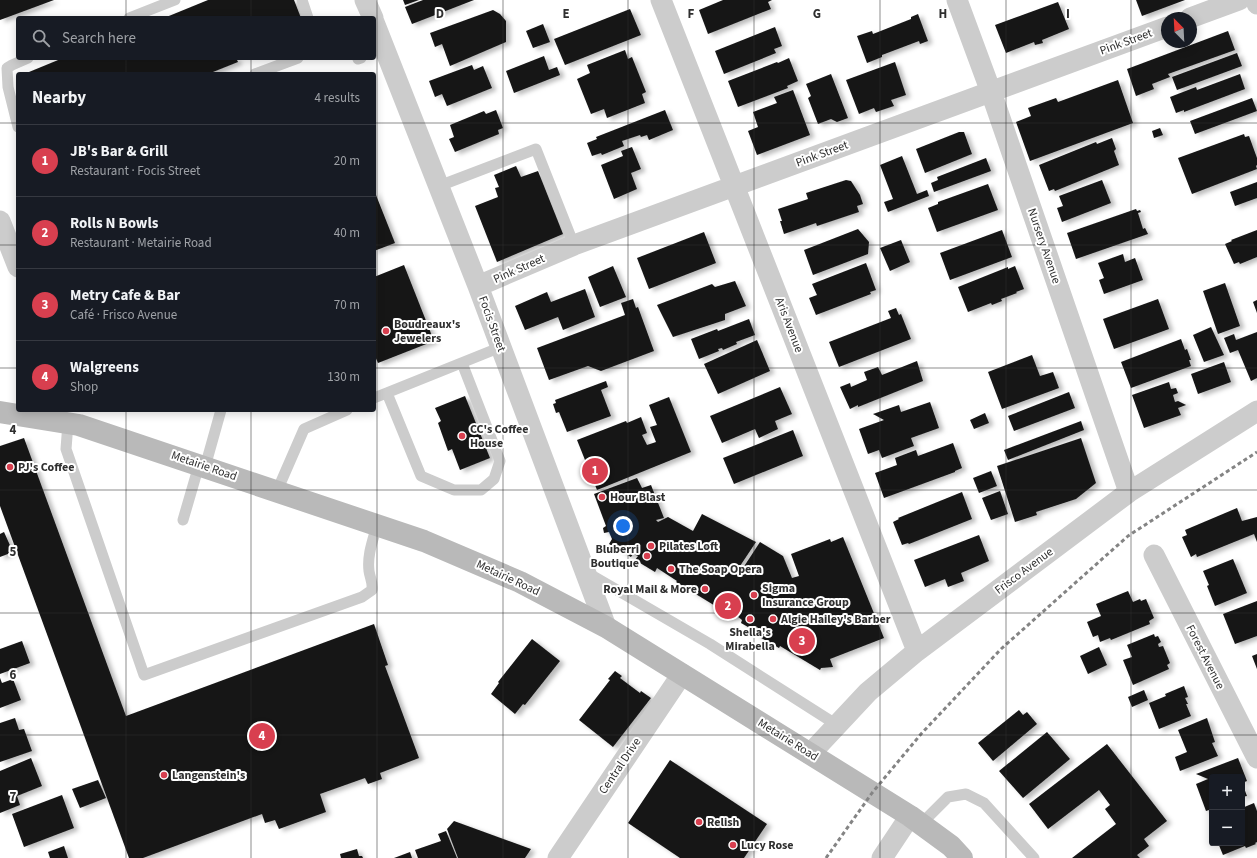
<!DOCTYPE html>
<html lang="en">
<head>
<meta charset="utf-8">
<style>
  body { margin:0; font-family:"Source Sans 3",sans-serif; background:#20242c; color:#f1f3f6 }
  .controls { position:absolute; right:12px; bottom:12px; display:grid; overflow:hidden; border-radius:4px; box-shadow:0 2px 10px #0003 }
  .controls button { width:36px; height:36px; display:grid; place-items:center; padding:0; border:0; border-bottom:1px solid #363941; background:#171b24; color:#f1f3f6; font:20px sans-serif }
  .compass { position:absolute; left:1161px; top:12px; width:36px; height:36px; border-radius:50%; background:#171b24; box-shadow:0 2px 10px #0003; rotate:336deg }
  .you { position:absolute; left:623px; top:526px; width:14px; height:14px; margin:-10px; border:3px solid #fff; border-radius:50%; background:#1a73e8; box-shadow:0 0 0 6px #1a73e833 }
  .badge { display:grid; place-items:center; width:26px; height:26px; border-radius:50%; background:#d83f4f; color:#fff; font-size:13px; font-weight:700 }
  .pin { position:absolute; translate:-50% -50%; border:2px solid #fff; box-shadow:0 1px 4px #0006 }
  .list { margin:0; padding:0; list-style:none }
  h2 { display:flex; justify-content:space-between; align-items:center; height:52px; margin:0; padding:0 16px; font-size:17px }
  h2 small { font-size:13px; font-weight:400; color:#9ea1a6 }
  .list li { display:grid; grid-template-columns:26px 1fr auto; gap:12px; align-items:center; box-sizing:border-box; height:72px; padding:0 16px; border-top:1px solid #363941 }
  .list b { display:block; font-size:15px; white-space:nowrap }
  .list p { margin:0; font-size:13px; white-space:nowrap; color:#9ea1a6 }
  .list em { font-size:13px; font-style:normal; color:#9ea1a6 }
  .icon { flex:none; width:22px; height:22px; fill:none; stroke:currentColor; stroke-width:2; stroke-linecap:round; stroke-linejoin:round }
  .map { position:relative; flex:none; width:1257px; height:858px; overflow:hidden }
  .search { position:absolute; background:#171b24; box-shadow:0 2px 10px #0003; left:16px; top:16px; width:360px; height:44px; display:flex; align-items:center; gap:10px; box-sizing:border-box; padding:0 14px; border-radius:4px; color:#9ea1a6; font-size:15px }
  .panel { position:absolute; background:#171b24; box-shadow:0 2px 10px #0003; left:16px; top:72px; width:360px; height:340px; border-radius:4px }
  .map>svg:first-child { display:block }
  .building { fill:#161616; filter:url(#shadow) }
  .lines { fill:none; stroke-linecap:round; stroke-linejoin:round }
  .lane { stroke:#ccc; stroke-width:11 }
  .street { stroke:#ccc; stroke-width:21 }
  .secondary { stroke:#b9b9b9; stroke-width:22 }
  .rail { stroke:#848484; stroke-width:3; stroke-dasharray:4 3; stroke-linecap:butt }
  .grid { fill:none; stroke:#2f2f2f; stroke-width:1; stroke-opacity:0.55 }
  .poi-dot { fill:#d83f4f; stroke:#fff; stroke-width:1.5 }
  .labels { text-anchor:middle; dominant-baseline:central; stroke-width:4; stroke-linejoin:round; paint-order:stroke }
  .street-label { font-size:12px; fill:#2f2f2f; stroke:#fff }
  .poi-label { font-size:12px; font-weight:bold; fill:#2f2f2f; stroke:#fff; text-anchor:start }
  .grid-label { font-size:13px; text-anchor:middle; font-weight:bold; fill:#2f2f2f; stroke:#fff; stroke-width:4; stroke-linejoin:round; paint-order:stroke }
</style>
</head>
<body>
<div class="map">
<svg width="1257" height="858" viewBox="0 0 1257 858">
  <defs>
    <filter id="shadow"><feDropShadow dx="4.5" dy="2.5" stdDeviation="2" flood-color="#0004"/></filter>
  </defs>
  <rect width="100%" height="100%" fill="#fff"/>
  <path class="building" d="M0 0H54L0 20Z
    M208 0H294L301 18H164Z
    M403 0H419L405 5Z
    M423 0H474L412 24 405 7Z
    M723 0H772L768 2 771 9 708 34 699 10Z
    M1136 0H1185L1142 16Z
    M1058 2 1069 29 1042 40 1043 43 1035 45 1034 42 1006 53 995 25Z
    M630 9 641 35 565 65 554 39Z
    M493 10 500 14 506 21V42L450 66 442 44 435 47 430 33Z
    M918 14 928 41 920 44 919 41 882 55V57L867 63 857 36 872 31 873 34 911 19V17Z
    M543 24 550 42 533 48 526 31Z
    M775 27 782 46 774 49 776 53 724 74 715 51Z
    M1228 31 1235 50 1168 74 1170 77 1152 84 1154 89 1136 96 1127 69Z
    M625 50 628 59 632 57 646 92 642 94 645 103 607 118 604 109 591 114 577 79 590 73 587 65Z
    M1237 53 1242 66 1177 90 1172 77Z
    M544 56 549 70 557 67 560 75 514 93 506 71Z
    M63 58H236L238 62 208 74H30L29 72Z
    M789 58 798 81 787 86 788 88 738 107 728 81 777 62 778 63Z
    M895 62 906 95 891 100 894 106 876 112 874 108 859 114 846 80Z
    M472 65 474 70 483 66 492 88 447 106 442 94 435 97 429 81Z
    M831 74 848 118 837 122 831 119 818 124 808 98 811 96 806 84Z
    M1240 74 1245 89 1184 112V110L1176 113 1170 97 1196 87 1197 90Z
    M1118 80 1133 123 1030 161 1016 122 1031 116 1028 108 1056 98 1058 102Z
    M793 90 810 135 757 155 748 131 758 127 753 112 777 103 774 97Z
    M1252 98 1257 111 1195 134 1190 121Z
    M496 110 503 128 498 130 499 134 455 152 449 139 454 137 450 125 484 111 486 114Z
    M665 110 673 130 649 140 647 135 641 137 640 135 622 141 624 146 602 155 601 153 592 156 587 143 597 139 596 137Z
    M1160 128 1163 135 1154 138 1152 131Z
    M959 132H964L972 154 925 173 916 149Z
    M1244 134 1245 137 1249 136 1257 158V165L1256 166 1257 169 1192 194 1178 158Z
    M1112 138 1116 149 1114 151 1119 165 1055 191 1054 189 1049 191 1039 165 1096 142 1097 144Z
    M632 147 641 169 631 173 637 189 614 199 601 165 623 156 621 151Z
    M902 156 917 194 927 190 929 196 888 212 884 202 893 199 880 165Z
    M986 158 991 171 934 192 931 183 938 180 937 177Z
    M516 166 521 177 538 171 563 234 497 262 475 206 498 197 495 188 499 187 494 175Z
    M846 180 851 181 860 195 863 204 857 206 859 212 817 226 816 223 784 234 780 221H782L778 209 808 199 806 193Z
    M1102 180 1111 203 1062 222 1057 208 1063 206 1059 196Z
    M1257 182V198L1235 206 1230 192Z
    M988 184 998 210 937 232 928 208 938 204V202Z
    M374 190 395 243 374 251Z
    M1136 209 1137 211 1140 210 1141 212 1138 213 1143 229 1145 228 1148 234 1076 259 1067 233Z
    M858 229 869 242 868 254 813 275 804 250Z
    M1002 230 1012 257 950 280 940 253Z
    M1257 230V257L1240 264 1239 262 1234 264 1225 244 1232 241 1231 240Z
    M704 232 716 263 649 289 637 258Z
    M901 240 910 262 890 271 880 248Z
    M1123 254 1125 262 1135 258 1143 280 1104 294 1099 280 1104 278 1098 263Z
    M866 263 876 290 870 292 871 294 816 315 809 298 817 295 812 284Z
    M404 265 434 341 378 363 374 354V277Z
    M613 266 626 297 600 307 588 277Z
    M1015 266 1024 289 1016 292 1017 293 1001 299 1002 301 992 305 991 303 968 312 958 287 1008 267V269Z
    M735 281 746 306 725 314V320L673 337 657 305 712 284 715 287Z
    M1225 283 1240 326 1218 334 1203 291Z
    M585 289 595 317 563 330 558 317 525 330 515 306 547 292 551 302Z
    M633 299 636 308 638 307 654 351 601 371 588 366 549 380 537 348 625 315 621 303Z
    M1158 299 1169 329 1114 349 1103 319Z
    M1257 300V313L1253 302Z
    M896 308 899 315 901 314 911 339 839 367 829 342 891 318 888 311Z
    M749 319 755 335 736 342 737 344 723 350 722 348 718 349 719 351 699 359 691 339 717 329 718 331Z
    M1211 327 1224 355 1204 362 1193 335Z
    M1257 332V378L1251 381 1238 350 1230 353 1224 338 1234 334 1236 340Z
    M1181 339 1185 350 1187 349 1191 360H1189L1191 366 1131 388 1121 362Z
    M757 340 770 371 718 394 704 364Z
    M1032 355 1040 376 1053 372 1059 388 1002 409 988 372Z
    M917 361 923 381 858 407V405L850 409 840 387 850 383 851 387 867 380 864 372 878 367 882 375Z
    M1224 362 1231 382 1198 394 1191 374Z
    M606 381 608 387 601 390 611 416 567 432 559 412 556 413 553 404 556 403 555 400Z
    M1169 382 1171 389 1176 388 1178 393 1173 395 1175 402 1178 401 1186 405 1178 408 1181 415 1144 428 1132 395Z
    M780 387 792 414 775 421 778 429 759 438 755 429 722 443 710 416Z
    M1069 392 1075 408 1014 431 1008 416Z
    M465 396 490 458 460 470 452 449 448 451 438 423 441 421 435 408Z
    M669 397 691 452 597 490 577 440 626 421 627 423 641 417 647 433 642 435 647 445 656 442 650 427 657 425 649 405Z
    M930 402 939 428 911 438 914 446 882 458 879 450 868 454 859 429 884 420 873 414 899 405 901 412Z
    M985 413 989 423 974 429 970 420Z
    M1081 421 1084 430 1008 460 1004 450Z
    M793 430 803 456 734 484 723 458Z
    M24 438 126 716 374 624 388 665 385 666 419 758 380 773 382 779 368 784 365 778 320 794 326 812 279 829 275 820 265 823 262 814 143 858H129L0 506V446Z
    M1081 438 1096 483 1076 499 1036 512 1037 515 1015 522 997 466Z
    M953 443 962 468 955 471V472L884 498 875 473 897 465 895 458 916 450 918 456Z
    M991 471 997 486 979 493 973 478Z
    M637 478 642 488 651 485 664 518 656 520 658 522 668 517 693 531 702 514 756 542 740 566 743 568 760 542 783 556 792 578 799 576 791 554 830 539 831 542 843 537 884 638 830 659 833 667 821 668 820 670 780 646 779 648 756 635 759 629 757 627 755 631 741 623 742 620 737 616 735 618 718 610 721 606 719 604 717 607 676 582 677 581 657 568 655 572 635 560 638 556 633 554 631 557 609 544 612 539 609 532 604 533 603 528 606 526 594 494Z
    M1000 491 1008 514 991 520 982 498Z
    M962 492 972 519 909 544 908 543 902 545 893 522 899 519 898 518Z
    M1237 508 1242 521 1257 517V542L1254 534 1197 557 1196 554 1191 557 1182 537 1187 535 1185 530Z
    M4 532 13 552 0 557V534Z
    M979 535 989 561 961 573 964 581 948 587 945 579 925 587 914 560Z
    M1233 559 1247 593 1215 606 1207 586 1209 585 1203 571Z
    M1128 591 1133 602 1140 599 1141 601 1146 599 1154 618 1149 621 1150 624 1111 640 1110 638 1100 642 1098 635 1093 637 1087 622 1101 616 1096 604Z
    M1257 601V636L1235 644 1223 614Z
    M1154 634 1155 637 1158 636 1161 642 1158 644 1159 647 1163 646 1170 663 1167 665 1169 669 1133 685 1123 660 1132 657 1127 645Z
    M532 639 560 661 525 705 523 704 515 714 491 694 499 683 498 682Z
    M22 641 30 663 0 674V649Z
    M1099 647 1107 665 1088 674 1080 656Z
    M1257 654V669L1252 656Z
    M615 671 622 676 620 678 640 693 641 691 651 698 613 747 579 720 610 680 608 679Z
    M0 678 2 683 13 679 21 700 0 708Z
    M1184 686 1188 697 1185 698 1188 704H1186L1191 716 1159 729 1149 703 1166 696 1165 694Z
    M1144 690 1148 700 1132 707 1128 697Z
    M1019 710 1023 715 1027 712 1037 724 993 761 978 743Z
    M15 718 19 730 24 729 32 751 0 762V723Z
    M1207 718 1215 742 1212 743 1218 756 1180 771 1175 757 1187 752 1178 730Z
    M1047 732 1070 759 1023 798 999 771Z
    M1107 744 1167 821 1144 839 1149 846 1137 855 1140 858H1072L1116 824 1105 809 1110 805 1099 790 1048 829 1029 804Z
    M31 758 42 786 17 796 20 805 0 813V771Z
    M1238 758 1247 781 1242 783 1247 796 1242 797V777H1212V809L1206 811 1196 784 1208 779 1196 774Z
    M670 760 767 824 744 858H680L628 823Z
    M98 780 106 798 80 808 72 789Z
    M62 795 74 828 24 847 12 814Z
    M1254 803 1257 811V842L1255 843 1256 844 1246 848 1245 846 1223 855 1218 843H1242V808Z
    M454 821 531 849 525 858H458L447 829Z
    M446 831 457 858H418L415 850 441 841 438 834Z
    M64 846 68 858H50L48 852Z
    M357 849 359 856H362L363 858H341L340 854Z
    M410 852 412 858H394Z"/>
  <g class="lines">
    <path class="lane" d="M302 0 308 18
      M129 18 175 0
      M358 59 361 58
      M255 74 298 58
      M18 127 8 87 7 68 12 65 28 58
      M439 186 536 149 574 245
      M387 393 421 476 454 490H481L494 479 500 461 462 363
      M374 398 501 347
      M68 423 66 449 144 675 362 597 372 590C373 582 370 578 369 571 367 555 373 540 377 525
      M205 467 221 410
      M277 491 304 429 347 410
      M183 520 199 465
      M586 572 710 644 837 725
      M921 824 948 797 966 794 984 803 1034 858"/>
    <path class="street" d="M365 0 373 18
      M661 0 917 651
      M957 0 991 92 1129 492
      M1256 0 1257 4
      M1190 18 1239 0
      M374 22 478 286 606 627
      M0 221 18 267
      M478 286 574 245 1167 27
      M1154 555 1257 758
      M810 754 868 692 917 651 1129 492 1257 411
      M558 858 682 674
      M882 858 910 816"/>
    <path class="secondary" d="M0 412 79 425 424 541 520 582 606 627 910 816 951 846 962 858"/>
    <path class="rail" d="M826 858 872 793 921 734 1001 649 1128 536 1257 452"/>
  </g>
  <path class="grid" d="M126 0V18M251 0V18M377 0V858M503 0V858M628 0V858M754 0V858M880 0V858M1006 0V858M1131 0V858M126 58V74M251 58V74M0 123H18M374 123H1257M0 245H18M374 245H1257M0 368H18M374 368H1257M126 410V858M251 410V858M0 490H1257M0 613H1257M0 735H1257"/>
  <g class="poi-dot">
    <circle cx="386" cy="331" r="4"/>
    <circle cx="462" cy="436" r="4"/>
    <circle cx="10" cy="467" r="4"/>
    <circle cx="602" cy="497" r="4"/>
    <circle cx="651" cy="546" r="4"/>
    <circle cx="647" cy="556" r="4"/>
    <circle cx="671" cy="569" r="4"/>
    <circle cx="705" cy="589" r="4"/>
    <circle cx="754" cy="595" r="4"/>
    <circle cx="750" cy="619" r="4"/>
    <circle cx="773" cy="619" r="4"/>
    <circle cx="164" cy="775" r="4"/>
    <circle cx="699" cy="822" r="4"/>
    <circle cx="733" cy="845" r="4"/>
  </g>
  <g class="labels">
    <g class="street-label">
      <text transform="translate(1126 42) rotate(-20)">Pink Street</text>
      <text transform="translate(822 154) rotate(-20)">Pink Street</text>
      <text transform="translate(1044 246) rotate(71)">Nursery Avenue</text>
      <text transform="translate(519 269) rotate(-24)">Pink Street</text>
      <text transform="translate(492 324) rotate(70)">Focis Street</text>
      <text transform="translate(789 325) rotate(69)">Aris Avenue</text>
      <text transform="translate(204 466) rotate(19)">Metairie Road</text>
      <text transform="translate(1024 571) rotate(-37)">Frisco Avenue</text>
      <text transform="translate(508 578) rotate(25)">Metairie Road</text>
      <text transform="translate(1205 657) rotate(63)">Forest Avenue</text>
      <text transform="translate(788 740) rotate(32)">Metairie Road</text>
      <text transform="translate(620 766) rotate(-56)">Central Drive</text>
    </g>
    <g class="poi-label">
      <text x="394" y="324">Boudreaux's<tspan x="394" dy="14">Jewelers</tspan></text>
      <text x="470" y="429">CC's Coffee<tspan x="470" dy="14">House</tspan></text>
      <text x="18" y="467">PJ's Coffee</text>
      <text x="610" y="497">Hour Blast</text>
      <text x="659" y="546">Pilates Loft</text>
      <text x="639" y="549" text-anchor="end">Bluberri<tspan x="639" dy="14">Boutique</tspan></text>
      <text x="679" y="569">The Soap Opera</text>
      <text x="762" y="588">Sigma<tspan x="762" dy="14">Insurance Group</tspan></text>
      <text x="697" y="589" text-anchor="end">Royal Mail &amp; More</text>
      <text x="781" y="619">Algie Hailey's Barber</text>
      <text x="750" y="632" text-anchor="middle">Shella's<tspan x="750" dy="14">Mirabella</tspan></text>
      <text x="172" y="775">Langenstein's</text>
      <text x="707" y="822">Relish</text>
      <text x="741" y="845">Lucy Rose</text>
    </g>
  </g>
  <g class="grid-label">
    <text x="440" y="18">D</text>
    <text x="566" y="18">E</text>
    <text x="691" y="18">F</text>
    <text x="817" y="18">G</text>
    <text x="943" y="18">H</text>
    <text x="1068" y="18">I</text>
    <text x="13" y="434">4</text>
    <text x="13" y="556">5</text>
    <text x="13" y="679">6</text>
    <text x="13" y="801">7</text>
  </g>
</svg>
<div class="controls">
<button>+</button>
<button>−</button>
</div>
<svg class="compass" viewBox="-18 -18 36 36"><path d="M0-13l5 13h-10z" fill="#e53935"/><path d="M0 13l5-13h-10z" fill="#9ea1a6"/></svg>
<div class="you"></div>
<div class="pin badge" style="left:595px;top:471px">1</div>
<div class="pin badge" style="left:728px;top:606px">2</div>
<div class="pin badge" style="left:802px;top:641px">3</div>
<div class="pin badge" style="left:262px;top:736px">4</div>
<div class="search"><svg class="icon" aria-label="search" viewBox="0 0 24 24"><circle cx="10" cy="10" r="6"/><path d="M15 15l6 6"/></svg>Search here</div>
<section class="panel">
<h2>Nearby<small>4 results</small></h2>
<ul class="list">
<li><span class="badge">1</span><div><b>JB's Bar &amp; Grill</b><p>Restaurant · Focis Street</p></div><em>20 m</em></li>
<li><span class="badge">2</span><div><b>Rolls N Bowls</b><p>Restaurant · Metairie Road</p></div><em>40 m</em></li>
<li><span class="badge">3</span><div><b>Metry Cafe &amp; Bar</b><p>Café · Frisco Avenue</p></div><em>70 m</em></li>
<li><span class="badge">4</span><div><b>Walgreens</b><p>Shop</p></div><em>130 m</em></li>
</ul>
</section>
</div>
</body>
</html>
